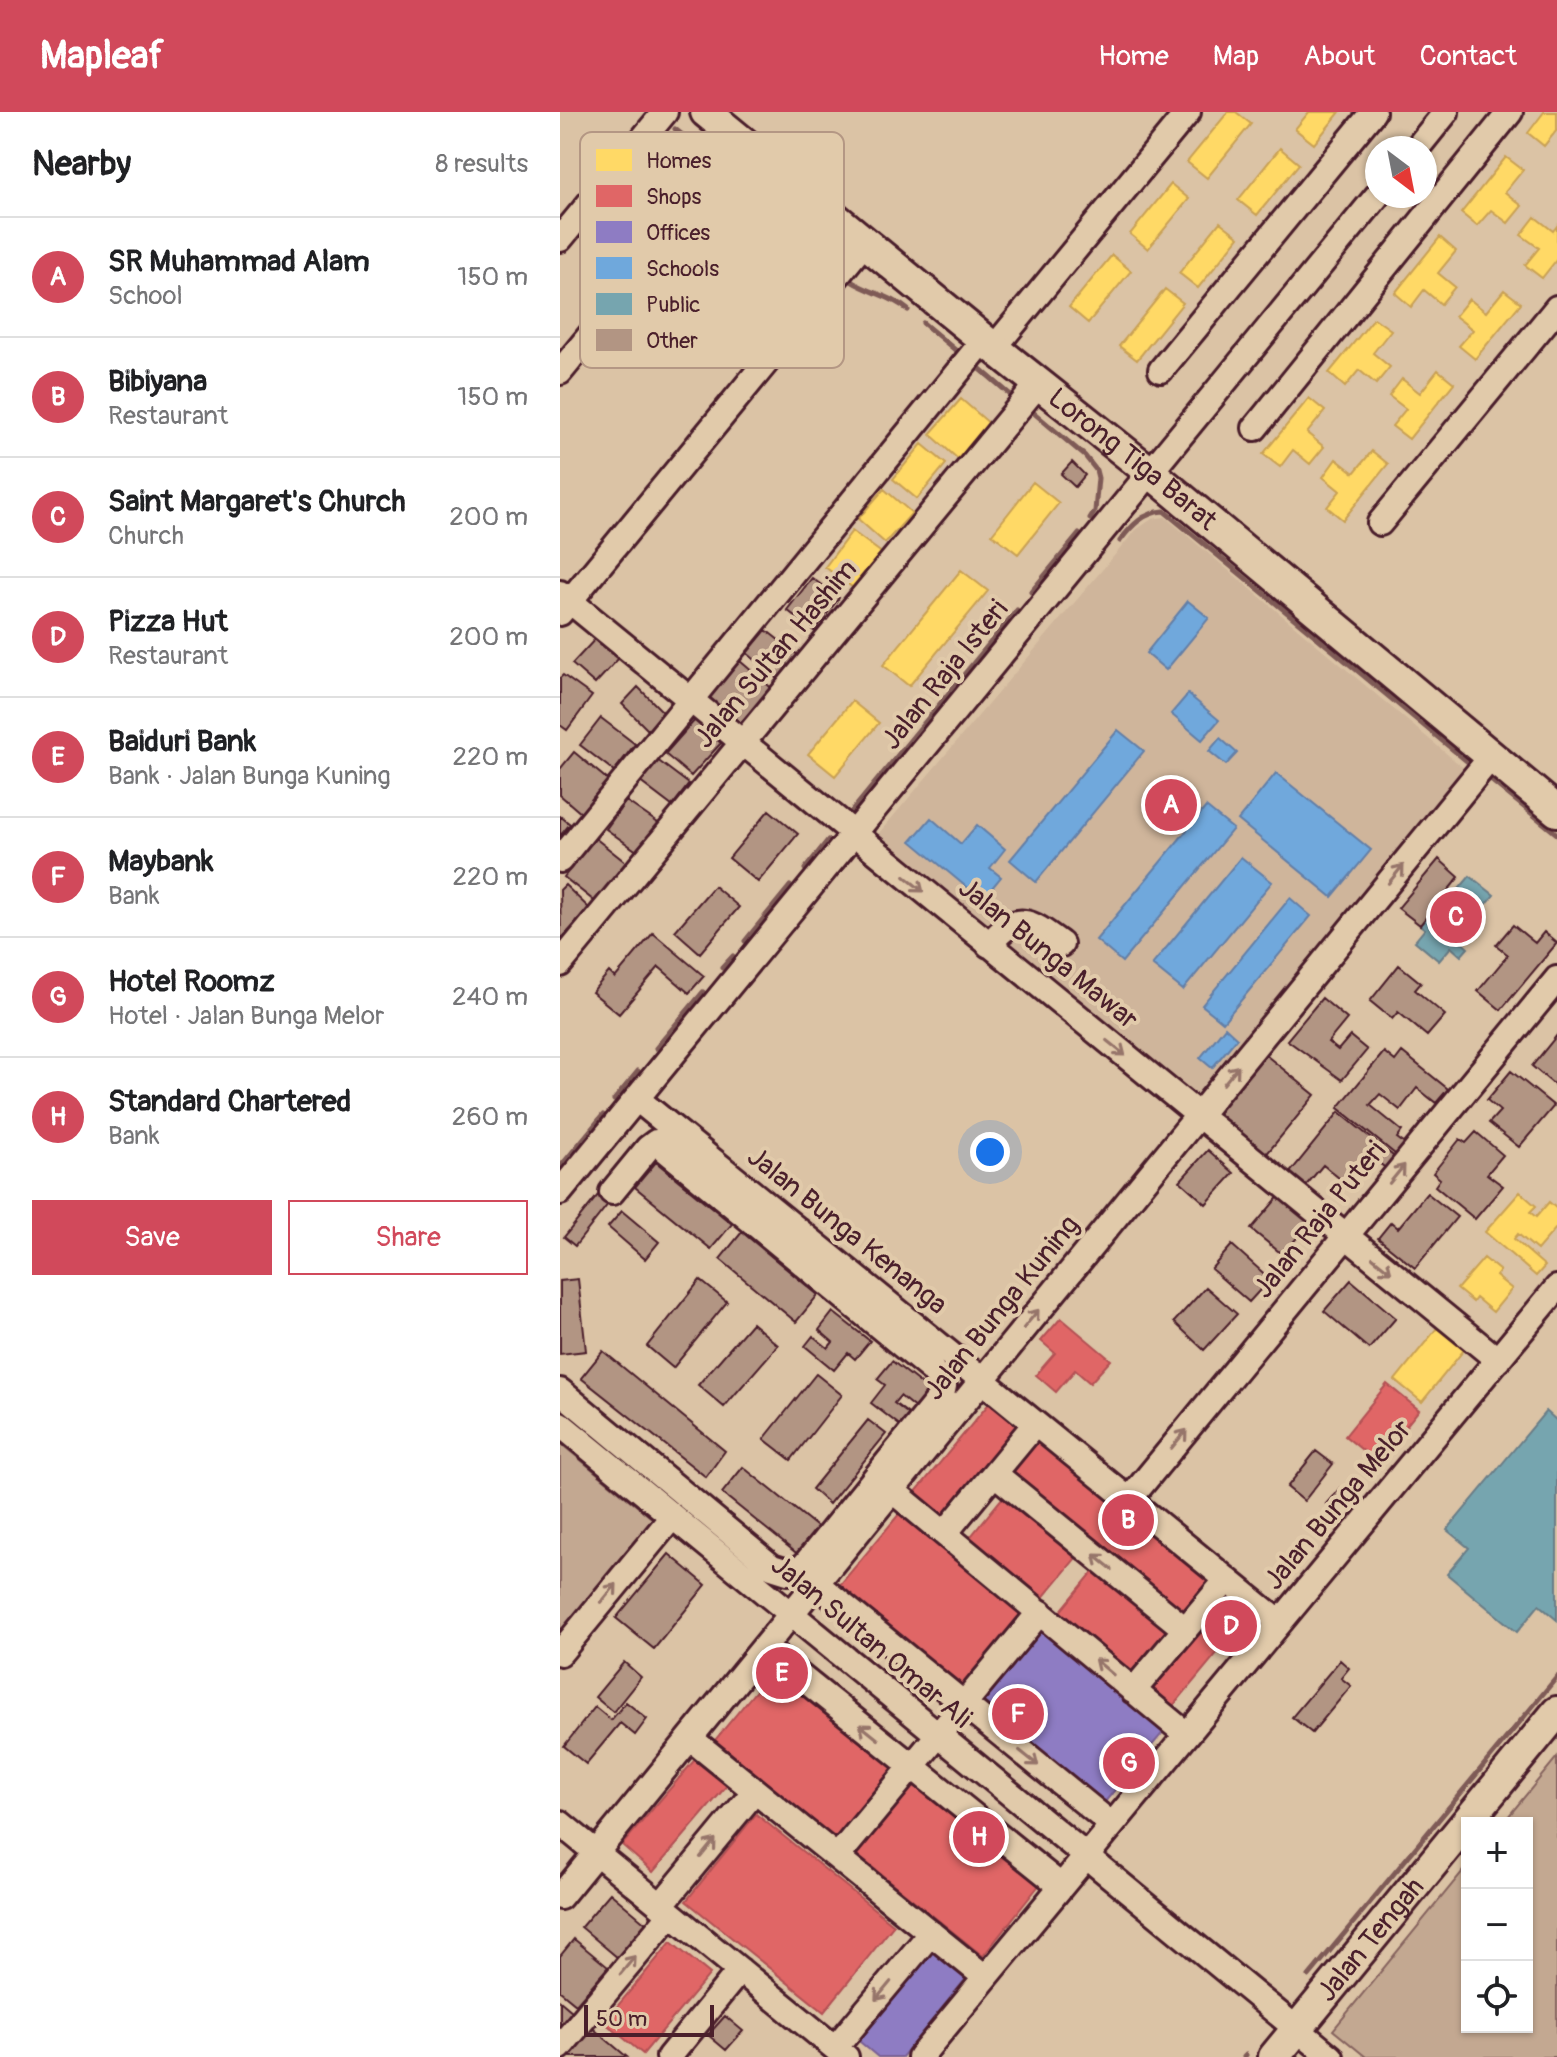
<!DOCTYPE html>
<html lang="en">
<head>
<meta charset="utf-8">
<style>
  body { margin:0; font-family:Pangolin,sans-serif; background:#f6f6f6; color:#202124 }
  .controls { position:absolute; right:24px; bottom:24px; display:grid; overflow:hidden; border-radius:0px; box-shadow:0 2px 6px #0004 }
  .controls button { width:72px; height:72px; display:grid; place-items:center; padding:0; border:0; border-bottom:2px solid #e0e0e0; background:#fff; color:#202124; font:40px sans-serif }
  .compass { position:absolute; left:805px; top:24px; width:72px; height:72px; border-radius:50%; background:#fff; box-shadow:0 2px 6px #0004; rotate:148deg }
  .scale { position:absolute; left:24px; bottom:20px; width:130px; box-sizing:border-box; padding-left:8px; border:4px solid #4a1f2b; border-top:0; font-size:22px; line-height:28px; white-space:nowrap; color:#4a1f2b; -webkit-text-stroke:6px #e1caaa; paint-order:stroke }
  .you { position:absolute; left:430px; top:1040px; width:28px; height:28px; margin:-20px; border:6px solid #fff; border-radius:50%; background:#1a73e8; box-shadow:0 0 0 12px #1a73e833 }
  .badge { display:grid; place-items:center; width:52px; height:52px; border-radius:50%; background:#d1495b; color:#fff; font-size:26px; font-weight:700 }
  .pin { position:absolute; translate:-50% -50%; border:4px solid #fff; box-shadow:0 2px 8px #0006 }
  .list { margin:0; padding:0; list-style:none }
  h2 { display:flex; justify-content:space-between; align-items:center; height:104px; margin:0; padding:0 32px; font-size:34px }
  h2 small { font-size:26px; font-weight:400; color:#757577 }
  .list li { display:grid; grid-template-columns:52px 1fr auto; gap:24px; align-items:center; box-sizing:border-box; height:120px; padding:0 32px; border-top:2px solid #e0e0e0 }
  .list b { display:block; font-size:30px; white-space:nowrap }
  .list p { margin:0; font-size:26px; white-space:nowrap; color:#757577 }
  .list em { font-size:26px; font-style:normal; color:#757577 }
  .actions { display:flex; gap:16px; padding:24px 32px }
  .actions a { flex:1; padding:18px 0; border:2px solid #d1495b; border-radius:0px; text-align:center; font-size:28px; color:#d1495b }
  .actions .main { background:#d1495b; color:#fff }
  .icon { flex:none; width:44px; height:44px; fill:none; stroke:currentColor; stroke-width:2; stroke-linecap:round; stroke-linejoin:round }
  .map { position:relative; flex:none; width:997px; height:1945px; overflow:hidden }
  header { display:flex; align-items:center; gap:48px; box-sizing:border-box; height:112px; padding:0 40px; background:#d1495b; color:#fff }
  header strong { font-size:38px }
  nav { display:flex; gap:44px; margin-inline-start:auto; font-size:28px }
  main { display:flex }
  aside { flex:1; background:#fff }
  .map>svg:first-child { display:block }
  .built { fill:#cfb59b }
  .green { fill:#c3a891; stroke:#86645e; stroke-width:2 }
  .homes { fill:#ffd966; stroke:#c9a154; stroke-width:2 }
  .shops { fill:#e06666; stroke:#b35154; stroke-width:2 }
  .offices { fill:#8e7cc3; stroke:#7a6095; stroke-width:2 }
  .schools { fill:#6fa8dc; stroke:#647fa7; stroke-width:2 }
  .public { fill:#76a5af; stroke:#697d87; stroke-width:2 }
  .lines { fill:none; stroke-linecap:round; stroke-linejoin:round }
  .stream { stroke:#7e5a57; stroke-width:5 }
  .building { fill:#b29583; stroke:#4a1f2b; stroke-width:2 }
  .minor-casing { stroke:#4a1f2b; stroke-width:30 }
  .major-casing { stroke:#4a1f2b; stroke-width:36 }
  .minor { stroke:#e1caaa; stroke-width:24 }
  .major { stroke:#e1caaa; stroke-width:30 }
  .oneway { stroke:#96746a }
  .labels { text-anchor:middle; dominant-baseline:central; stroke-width:8; stroke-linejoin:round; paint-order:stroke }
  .street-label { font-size:28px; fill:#4a1f2b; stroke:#e1caaa }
  .key { fill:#e1caaa; stroke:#b49784; stroke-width:2 }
  .key-label { font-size:22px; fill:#4a1f2b }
</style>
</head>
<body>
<header>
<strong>Mapleaf</strong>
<nav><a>Home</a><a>Map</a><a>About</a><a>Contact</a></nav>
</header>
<main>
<aside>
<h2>Nearby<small>8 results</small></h2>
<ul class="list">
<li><span class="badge">A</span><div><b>SR Muhammad Alam</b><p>School</p></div><em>150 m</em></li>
<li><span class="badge">B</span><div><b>Bibiyana</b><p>Restaurant</p></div><em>150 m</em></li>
<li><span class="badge">C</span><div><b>Saint Margaret's Church</b><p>Church</p></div><em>200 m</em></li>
<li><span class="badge">D</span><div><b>Pizza Hut</b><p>Restaurant</p></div><em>200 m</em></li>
<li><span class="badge">E</span><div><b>Baiduri Bank</b><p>Bank · Jalan Bunga Kuning</p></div><em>220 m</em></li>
<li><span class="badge">F</span><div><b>Maybank</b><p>Bank</p></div><em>220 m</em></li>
<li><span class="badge">G</span><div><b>Hotel Roomz</b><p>Hotel · Jalan Bunga Melor</p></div><em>240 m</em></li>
<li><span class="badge">H</span><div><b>Standard Chartered</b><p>Bank</p></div><em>260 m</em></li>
</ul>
<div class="actions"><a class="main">Save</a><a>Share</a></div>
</aside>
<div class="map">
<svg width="997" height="1945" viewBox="0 0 997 1945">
  <rect width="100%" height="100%" fill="#dbc3a5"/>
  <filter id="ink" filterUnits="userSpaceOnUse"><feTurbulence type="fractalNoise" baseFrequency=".0125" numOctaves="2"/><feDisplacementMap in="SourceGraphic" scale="16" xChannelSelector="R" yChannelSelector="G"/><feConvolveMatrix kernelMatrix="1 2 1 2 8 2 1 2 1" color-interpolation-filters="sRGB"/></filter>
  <g filter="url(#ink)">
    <path class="built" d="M605 405 906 658 636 989 314 727 576 418 592 407Z"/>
    <path class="green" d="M0 1331 94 1408 0 1525Z
      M997 1645V1945H806L773 1918 907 1754V1915H967V1711H943Z"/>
    <path class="homes" d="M668 0H676L691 12 647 66 627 50Z
      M749 0H780L754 32 735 17Z
      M984 0H997V18L984 34 968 21Z
      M720 36 739 52 697 103 678 88Z
      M946 45 963 58 945 80 962 94 948 111 931 98 917 114 901 101Z
      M611 72 629 87 588 137 570 122Z
      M975 105 993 119 997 114V147L982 166 965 153 979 136 961 123Z
      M660 110 679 125 638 176 619 161Z
      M880 125 896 139 878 161 895 175 881 192 864 178 851 195 835 181Z
      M552 143 571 159 528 211 509 195Z
      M605 177 623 191 577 248 559 234Z
      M944 178 961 191 915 247 899 234 913 218 895 204 909 187 926 200Z
      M814 206 831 218 813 241 830 255 816 272 799 258 785 275 769 261Z
      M878 258 894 271 849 327 832 314 846 297 829 284 842 267 860 281Z
      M749 286 765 299 747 321 764 335 750 352 733 338 720 355 703 342Z
      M401 287 430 312 398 347 370 322Z
      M362 332 386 352 357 387 333 367Z
      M812 339 828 352 783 408 767 395 780 379 763 365 776 347 794 361Z
      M473 370 499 391 458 442 432 422Z
      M324 377 352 401 325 431 298 407Z
      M292 419 323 442 296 478 265 455Z
      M401 458 428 479 349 574 323 553Z
      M292 589 319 611 275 664 248 642Z
      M960 1080 976 1094 970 1100 976 1105 989 1090 997 1097V1115L977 1138 958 1122 954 1127 985 1154 976 1164 925 1120Z
      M924 1146 940 1159 936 1164 952 1177 933 1200 916 1186 913 1190 897 1177Z
      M877 1216 904 1238 862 1290 835 1268Z"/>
    <path class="shops" d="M501 1206 551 1248 530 1271 515 1258 496 1280 476 1263 495 1241 481 1229Z
      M827 1272 859 1298 817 1350 785 1324Z
      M432 1288 463 1314 385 1407 354 1382Z
      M479 1325 652 1468 623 1502 450 1359Z
      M443 1385 516 1446 480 1489 407 1429Z
      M340 1401 467 1506 406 1579 279 1474Z
      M537 1455 610 1516 572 1561 499 1501Z
      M664 1484 688 1504 613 1594 589 1575Z
      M218 1552 345 1657 282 1733 155 1628Z
      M138 1644 169 1671 93 1760 62 1733Z
      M353 1663 484 1767 423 1844 292 1739Z
      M196 1702 334 1813 264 1900 126 1789Z
      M111 1830 150 1862 83 1942 44 1910Z"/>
    <path class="offices" d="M480 1514 605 1618 544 1691 418 1587Z
      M375 1837 408 1864 342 1945H318L299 1929Z"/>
    <path class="schools" d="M628 489 649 506 606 558 586 541Z
      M628 582 659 608 642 628 611 602Z
      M558 618 584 639 476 770 450 748Z
      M660 626 677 641 666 653 649 639Z
      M716 661 811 738 772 785 678 708Z
      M646 695 673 717 562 850 536 828Z
      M371 706 401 732 417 713 445 737 430 756 441 765 422 788 351 729Z
      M681 745 712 770 623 878 592 853Z
      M730 786 751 804 663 910 642 893Z
      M665 915 677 926 652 956 640 946Z"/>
    <path class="public" d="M910 764 934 783 898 827 908 836 901 844 891 835 879 849 855 829 865 817 860 813 869 802 874 807Z
      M986 1299 997 1309V1508L979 1493 957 1520 887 1462 909 1436 887 1418Z"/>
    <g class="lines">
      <path class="stream" d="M115 17 158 51
        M173 63 211 95
        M225 107 246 123 274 154
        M291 169C310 181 332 184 348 198
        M363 211 400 242
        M418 255 453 285
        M474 301 525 344 536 358 538 366 535 399 530 407
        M560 429C571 414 584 400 604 399L914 655
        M471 480 519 422
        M927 665 997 722
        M292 699 457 498
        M245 757 268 728
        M185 829 230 774
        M162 856 173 844
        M96 936 143 880
        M54 988 78 959
        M0 1055 43 1003
        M749 1864 997 1565
        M684 1945 686 1943"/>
    </g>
    <path class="building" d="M512 350 525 363 515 375 501 362Z
      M252 466 279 486 254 519 227 498Z
      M206 518 239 544 219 568 187 541Z
      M37 525 59 546 35 572 12 552Z
      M180 549 215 579 182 619 146 589Z
      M3 563 32 584 7 618 0 613V566Z
      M78 575 104 601 88 618 62 592Z
      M41 606 75 632 54 659 20 633Z
      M135 608 161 631 131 664 105 642Z
      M14 640 49 669 22 702 0 683V657Z
      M96 647 129 672 112 694 79 669Z
      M66 689 101 713 81 742 46 717Z
      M209 698 238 722 198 770 169 746Z
      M0 704 10 712 0 724Z
      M35 726 69 753 38 792 4 765Z
      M879 747 899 765 860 813 838 796Z
      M5 773 30 797 1 827 0 778Z
      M154 774 179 795 140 841 115 819Z
      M953 813 975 831 984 820 997 831 941 898 918 879 948 843 936 833Z
      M93 821 144 864 129 881 99 855 59 902 32 880 49 860 55 866Z
      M839 853 861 871 855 878 885 903 867 924 838 900 832 907 810 889Z
      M762 886 787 907 768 930 778 938 790 924 807 938 782 968 727 928Z
      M997 923V975L972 954Z
      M702 940 755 983 705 1044 652 1000Z
      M824 940 835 949 842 940 888 977 876 991 857 976 840 998 820 982 810 993 842 1019 837 1026 849 1035 840 1046 778 996Z
      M951 959 994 994 959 1035 929 1011 940 999 927 988Z
      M779 1000 838 1048 829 1059 813 1046 790 1075 763 1053 744 1076 728 1063Z
      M916 1020 943 1043 927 1062 943 1074 915 1107 875 1074 880 1067 873 1061 900 1027 906 1031Z
      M648 1038 674 1061 646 1092 620 1069Z
      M96 1050 172 1112 151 1137 75 1075Z
      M867 1081 897 1105 855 1156 818 1126 831 1110 838 1116Z
      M721 1082 752 1107 723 1143 691 1117Z
      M38 1083 48 1092 15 1134 4 1125Z
      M62 1099 99 1130 85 1147 48 1115Z
      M182 1120 258 1183 236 1210 160 1147Z
      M672 1133 710 1167 689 1190 651 1157Z
      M18 1167 26 1239 0 1242V1169Z
      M140 1168 167 1190 113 1256 87 1234Z
      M791 1168 836 1206 809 1237 764 1199Z
      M646 1175 677 1202 644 1238 614 1210Z
      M273 1200 310 1229 295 1247 288 1241 274 1258 245 1234 253 1224 268 1236 273 1230 259 1218Z
      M192 1211 218 1233 164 1295 138 1273Z
      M43 1239 165 1339 146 1365 21 1266Z
      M332 1249 370 1279 356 1297 340 1284 334 1291 351 1304 342 1315 311 1291 325 1273 317 1267Z
      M256 1262 282 1283 231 1348 204 1327Z
      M308 1308 326 1322 269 1392 252 1377Z
      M756 1339 773 1352 744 1389 727 1375Z
      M183 1355 261 1418 240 1444 162 1381Z
      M780 1376 795 1388 782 1405 766 1392Z
      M109 1442 146 1473 94 1537 56 1506Z
      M780 1548 789 1556 781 1566 791 1574 752 1621 732 1605Z
      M64 1550 81 1565 53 1600 35 1585Z
      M66 1590 87 1607 75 1623 60 1611 26 1652 4 1634 35 1595 51 1608Z
      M50 1781 87 1812 58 1846 21 1815Z
      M14 1827 48 1855 16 1892 0 1879V1844Z
      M0 1889 13 1900 0 1916Z
      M165 1904 183 1919 166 1938 148 1923Z
      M29 1913 67 1945H2Z"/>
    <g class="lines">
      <g class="minor-casing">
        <path id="minor" d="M857 36 886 0
          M0 127 105 0
          M434 236 628 0
          M601 258 813 0
          M0 260 186 34
          M695 316 950 0
          M820 411 997 196
          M0 481 938 1248
          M0 501 305 130
          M0 748 424 228
          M429 833C457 798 470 809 501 832
          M0 852 479 271
          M77 987 719 1510
          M0 1080 817 84
          M0 1279 212 1455 228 1460 243 1455 382 1283 384 1274 372 1258 96 1030 88 1036 52 1080
          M0 1312 771 1945
          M435 1362 625 1517
          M333 1379 626 1622
          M569 1388 997 867
          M385 1421 475 1312
          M257 1472 551 1712
          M205 1536 501 1774
          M0 1541 112 1405
          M573 1579 666 1469
          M131 1627 425 1865
          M0 1711 286 1945
          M277 1745 480 1500
          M0 1785 931 645
          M101 1793 195 1679
          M0 1935 111 1802
          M275 1936 371 1821
          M109 1945 180 1858
          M360 1945 997 1176"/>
      </g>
      <g class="major-casing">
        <g id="major">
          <path id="s1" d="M146 0 424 228 590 360 997 699"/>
          <path id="s2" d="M714 1945 997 1600"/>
        </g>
      </g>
      <use href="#minor" class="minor"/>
      <use href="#major" class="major"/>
    </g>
    <defs><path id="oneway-shaft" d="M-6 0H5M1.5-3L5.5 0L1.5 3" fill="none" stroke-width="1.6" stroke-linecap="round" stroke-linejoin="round" transform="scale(2)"/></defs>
    <g class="oneway">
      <use href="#oneway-shaft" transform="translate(836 762) rotate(-51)"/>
      <use href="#oneway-shaft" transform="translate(354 772) rotate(39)"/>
      <use href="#oneway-shaft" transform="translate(556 936) rotate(39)"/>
      <use href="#oneway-shaft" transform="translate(671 963) rotate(-51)"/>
      <use href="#oneway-shaft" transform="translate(837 1062) rotate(-51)"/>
      <use href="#oneway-shaft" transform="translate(822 1153) rotate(39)"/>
      <use href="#oneway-shaft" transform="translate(471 1207) rotate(-51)"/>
      <use href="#oneway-shaft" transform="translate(619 1327) rotate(-51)"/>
      <use href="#oneway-shaft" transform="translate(543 1450) rotate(-141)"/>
      <use href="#oneway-shaft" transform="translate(49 1481) rotate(-51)"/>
      <use href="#oneway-shaft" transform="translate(544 1555) rotate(-140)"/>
      <use href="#oneway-shaft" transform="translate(309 1620) rotate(-141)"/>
      <use href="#oneway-shaft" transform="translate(469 1646) rotate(39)"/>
      <use href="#oneway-shaft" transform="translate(148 1736) rotate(-51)"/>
      <use href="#oneway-shaft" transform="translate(68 1853) rotate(-50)"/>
      <use href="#oneway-shaft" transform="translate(323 1879) rotate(130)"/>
    </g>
  </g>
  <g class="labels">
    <g class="street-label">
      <text stroke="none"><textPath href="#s1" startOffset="550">Lorong Tiga Barat</textPath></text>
      <text transform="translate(216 542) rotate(-50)">Jalan Sultan Hashim</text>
      <text transform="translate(385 563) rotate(-51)">Jalan Raja Isteri</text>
      <text transform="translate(488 842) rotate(39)">Jalan Bunga Mawar</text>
      <text transform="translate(760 1108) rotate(-51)">Jalan Raja Puteri</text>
      <text transform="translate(287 1119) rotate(39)">Jalan Bunga Kenanga</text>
      <text transform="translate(442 1196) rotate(-51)">Jalan Bunga Kuning</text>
      <text transform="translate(778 1393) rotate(-50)">Jalan Bunga Melor</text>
      <text transform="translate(311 1530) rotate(40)">Jalan Sultan Omar Ali</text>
      <text stroke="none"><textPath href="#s2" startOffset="152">Jalan Tengah</textPath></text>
    </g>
  </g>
  <rect x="20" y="20" width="264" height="236" rx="12" class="key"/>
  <rect x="36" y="37" width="36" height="22" fill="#ffd966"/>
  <rect x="36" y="73" width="36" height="22" fill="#e06666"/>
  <rect x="36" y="109" width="36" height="22" fill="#8e7cc3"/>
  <rect x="36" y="145" width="36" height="22" fill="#6fa8dc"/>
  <rect x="36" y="181" width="36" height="22" fill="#76a5af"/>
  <rect x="36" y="217" width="36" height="22" fill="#b29583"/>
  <g class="key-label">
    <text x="86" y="56">Homes</text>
    <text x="86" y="92">Shops</text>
    <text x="86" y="128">Offices</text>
    <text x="86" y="164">Schools</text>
    <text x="86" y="200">Public</text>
    <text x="86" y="236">Other</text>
  </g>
</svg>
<div class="controls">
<button>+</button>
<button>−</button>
<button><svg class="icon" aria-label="locate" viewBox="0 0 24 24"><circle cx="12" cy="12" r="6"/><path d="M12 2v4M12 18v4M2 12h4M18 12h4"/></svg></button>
</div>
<svg class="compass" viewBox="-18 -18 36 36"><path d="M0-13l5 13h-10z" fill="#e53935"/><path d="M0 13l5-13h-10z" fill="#757577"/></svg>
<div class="scale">50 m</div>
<div class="you"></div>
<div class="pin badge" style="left:611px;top:693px">A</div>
<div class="pin badge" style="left:568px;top:1408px">B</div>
<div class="pin badge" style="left:896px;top:805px">C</div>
<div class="pin badge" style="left:671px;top:1514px">D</div>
<div class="pin badge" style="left:222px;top:1561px">E</div>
<div class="pin badge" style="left:458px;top:1602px">F</div>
<div class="pin badge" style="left:569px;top:1651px">G</div>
<div class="pin badge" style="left:419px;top:1725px">H</div>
</div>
</main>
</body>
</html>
